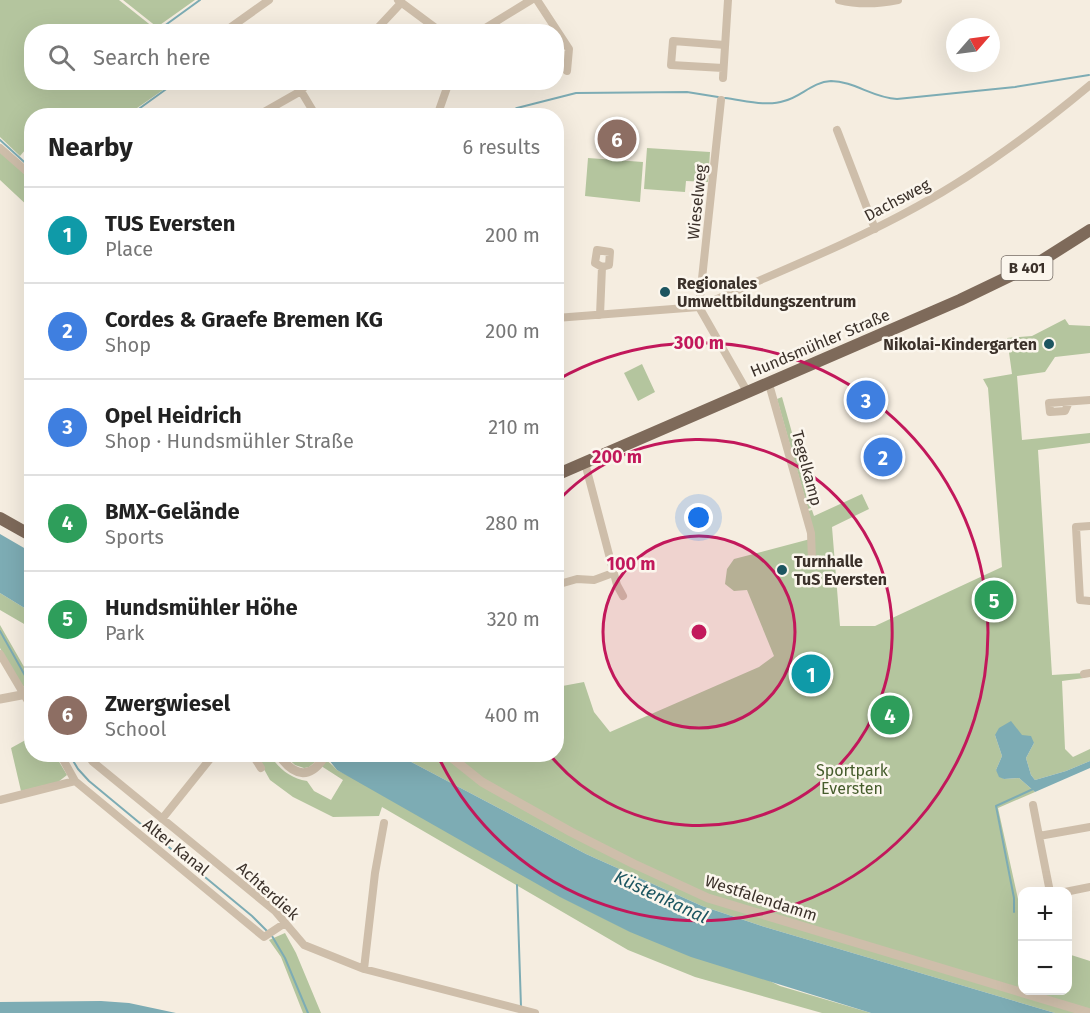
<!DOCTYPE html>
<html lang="en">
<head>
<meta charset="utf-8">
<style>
  body { margin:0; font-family:"Fira Sans",sans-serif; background:#f2f2f2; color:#222 }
  .controls { position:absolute; right:18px; bottom:18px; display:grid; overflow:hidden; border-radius:12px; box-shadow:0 6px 24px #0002 }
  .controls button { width:54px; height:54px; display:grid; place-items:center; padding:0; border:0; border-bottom:2px solid #e0e0e0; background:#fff; color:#222; font:30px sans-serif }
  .compass { position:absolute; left:946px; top:18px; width:54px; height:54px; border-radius:50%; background:#fff; box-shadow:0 6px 24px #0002; rotate:62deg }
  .you { position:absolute; left:699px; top:518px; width:21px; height:21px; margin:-15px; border:4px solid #fff; border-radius:50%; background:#1a73e8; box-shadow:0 0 0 9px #1a73e833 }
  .badge { display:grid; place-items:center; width:39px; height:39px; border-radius:50%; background:#1c5560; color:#fff; font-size:20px; font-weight:700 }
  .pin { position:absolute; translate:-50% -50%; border:3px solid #fff; box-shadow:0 2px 6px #0006 }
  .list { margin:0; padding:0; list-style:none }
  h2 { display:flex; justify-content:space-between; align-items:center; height:78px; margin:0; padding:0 24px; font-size:26px }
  h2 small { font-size:20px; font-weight:400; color:#767676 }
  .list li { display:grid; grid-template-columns:39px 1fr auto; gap:18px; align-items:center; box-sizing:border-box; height:96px; padding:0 24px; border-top:2px solid #e0e0e0 }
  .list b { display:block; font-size:22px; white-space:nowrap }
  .list p { margin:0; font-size:20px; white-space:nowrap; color:#767676 }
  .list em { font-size:20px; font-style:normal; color:#767676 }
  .icon { flex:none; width:33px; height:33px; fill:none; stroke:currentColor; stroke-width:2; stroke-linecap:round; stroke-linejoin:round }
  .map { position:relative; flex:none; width:1090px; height:1013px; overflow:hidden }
  .search { position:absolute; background:#fff; box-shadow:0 6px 24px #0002; left:24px; top:24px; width:540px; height:66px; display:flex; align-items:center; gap:15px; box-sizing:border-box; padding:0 21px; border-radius:24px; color:#767676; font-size:22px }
  .panel { position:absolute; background:#fff; box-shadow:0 6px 24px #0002; left:24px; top:108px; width:540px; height:654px; border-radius:24px }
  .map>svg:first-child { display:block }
  .green { fill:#b4c59e }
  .water { fill:#7dacb4 }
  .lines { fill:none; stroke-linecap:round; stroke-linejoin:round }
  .stream { stroke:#7dacb4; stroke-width:2 }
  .minor { stroke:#cebeaa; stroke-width:8 }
  .tertiary { stroke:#cebeaa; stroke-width:9 }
  .primary { stroke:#7e6a5a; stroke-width:12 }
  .ring { fill:none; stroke:#c2185b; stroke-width:3 }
  .poi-dot { fill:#1c5560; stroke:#fbf6ed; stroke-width:2 }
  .labels { text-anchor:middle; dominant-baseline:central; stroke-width:5; stroke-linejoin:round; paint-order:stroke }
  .shield { fill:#fbf6ed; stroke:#756c64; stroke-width:1.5 }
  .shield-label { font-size:15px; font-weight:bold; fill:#3b312a }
  .street-label { font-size:16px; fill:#3b312a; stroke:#fbf6ed }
  .poi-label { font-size:16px; font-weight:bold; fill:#3b312a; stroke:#fbf6ed; text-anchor:start }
  .park-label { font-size:16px; fill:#455c2c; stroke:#fbf6ed }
  .water-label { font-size:18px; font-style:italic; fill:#1c5560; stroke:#fbf6ed }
  .centre { fill:#c2185b; stroke:#fbf6ed; stroke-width:3 }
  .ring-label { font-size:18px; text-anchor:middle; font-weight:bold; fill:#c2185b; stroke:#fbf6ed; stroke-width:5; stroke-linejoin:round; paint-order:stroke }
</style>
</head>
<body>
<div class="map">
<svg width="1090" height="1013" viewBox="0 0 1090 1013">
  <rect width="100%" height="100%" fill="#f5ede0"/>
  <path class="green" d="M0 0H119L158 31 32 32V82L173 83 127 115 32 116 31 143 20 156 0 137Z
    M123 0H195L157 27Z
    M647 148 710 152 708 182 686 181 685 192 644 189Z
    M0 151 31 180V209L0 180Z
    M588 158 643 162 640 202 585 196Z
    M1065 319 1069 325 1090 326V353L1055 357 1045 372 1017 376 1022 440 1090 433V443L1038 450 1052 675 1084 673V678L1062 681 1065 749 1073 757 1090 749V761L1066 771 1035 780 1031 775 1026 758 1034 743 995 735 1002 756 996 770 1004 779 1019 778 1035 792 998 808 1018 899 1022 898V990H1068V954L1090 961V1013H1055L765 927 702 906 586 854 398 755 478 754 481 757V754H556L557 687 584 682 594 712 610 732 759 667 774 656 747 590 734 591 725 584 727 569 734 559 814 538 808 511 812 510 814 516 862 494 869 509 832 527 840 626H875L1002 567 988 388 983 379 1012 374 1007 338 1032 336Z
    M642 364 655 392 638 401 624 373Z
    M782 397 812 504 810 505 811 508 808 509 777 399Z
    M0 593 31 612V628L0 610Z
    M0 625 31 679V683L22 687 0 648Z
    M31 737 32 754 55 755 67 775 58 782 21 791 11 748Z
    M256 755H270C279 769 290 778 307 781L314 791 331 800 343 780 315 762 309 767 304 768 295 765 284 755C309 755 319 750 337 770L780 986 871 1013H822L695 977 628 950 382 807 379 816 333 817 293 797 270 780Z
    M285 933 296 953 321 1013H303L281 957 269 940Z"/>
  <path class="water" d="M0 534 31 552V612L0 593Z
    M1011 721 1022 735 1031 736 1034 743 1026 758 1031 775 1035 780 1066 771 1090 761V768L1035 792 1019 778 1004 779 999 777 996 770 1002 756 995 735 999 728Z
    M319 755H398L586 854 702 906 765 927 1055 1013H871L691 957 630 932 560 897 337 770 329 760Z
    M101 1001 129 1003 176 1013H0V1002Z"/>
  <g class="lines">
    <path class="stream" d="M160 29 200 0
      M725 98C743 100 767 107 784 101 801 97 812 82 831 81 854 81 873 98 897 99L1015 87 1089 75
      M129 116 176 82
      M502 116 517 108 576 93 687 92 718 97
      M0 140 32 169
      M0 631 32 688
      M69 754 78 769 89 781 252 916 267 931
      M517 885 521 1007
      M1014 912V898L996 806 1033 789
      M272 936 285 958 308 1013"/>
    <path class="minor" d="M398 0 441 32
      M537 0 569 49 567 71
      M839 0C859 5 878 4 898 0
      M224 32 269 0
      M374 32 401 3
      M479 32 531 0
      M723 68 671 65 673 41 725 45
      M723 78 728 0
      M301 91 316 116
      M257 116 301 91 308 82
      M437 116 449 82
      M837 130 875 229
      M0 148 32 176
      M699 307C772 274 848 245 918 206 980 172 1036 130 1090 85
      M699 307 721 100
      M600 315 602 267 609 265 610 252 597 250 595 263 602 267
      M556 318 699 307 748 393
      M769 384 811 533 812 560
      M1069 402 1065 411 1050 412 1049 403 1090 400
      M585 463 617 585 623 596
      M1090 526 1076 527 1080 600 1090 601
      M556 585 577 579 594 580 613 573
      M0 654 32 708
      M1084 674 1090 673
      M60 754 75 781 264 937 285 923
      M87 754 93 762 275 911 304 945 364 969 535 1013
      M252 754 261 768
      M0 800 75 781
      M1033 805 1039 836
      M162 819 214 754
      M1050 892 1039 836 1090 827
      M1065 892 1090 887
      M364 969 375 873 384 823"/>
    <path class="tertiary" d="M0 699 32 693
      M278 754C295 778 311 780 326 754
      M447 754 482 782 571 832 634 864 708 898 1090 1013"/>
    <path class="primary" d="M556 475 960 300 1041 261 1090 230
      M0 518 32 536"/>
  </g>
  <circle cx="699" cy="632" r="96" fill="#c2185b" fill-opacity=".12"/>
  <g class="ring">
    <circle cx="699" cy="632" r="96"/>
    <path d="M557 502A193 193 0 1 1 550 755"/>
    <path d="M557 380A289 289 0 1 1 438 756"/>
  </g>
  <g class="poi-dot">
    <circle cx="665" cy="292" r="6"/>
    <circle cx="1049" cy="344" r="6"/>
    <circle cx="782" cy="570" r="6"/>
  </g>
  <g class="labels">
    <rect class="shield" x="1001.5" y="256" width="51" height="24" rx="4.5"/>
    <g class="shield-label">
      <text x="1027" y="268">B 401</text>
    </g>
    <g class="street-label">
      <text transform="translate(897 200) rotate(-28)">Dachsweg</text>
      <text transform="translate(697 202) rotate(-84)">Wieselweg</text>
      <text transform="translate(820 343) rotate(-23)">Hundsmühler Straße</text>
      <text transform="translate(807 468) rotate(75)">Tegelkamp</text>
      <text transform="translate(176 847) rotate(39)">Alter Kanal</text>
      <text transform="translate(268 891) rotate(42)">Achterdiek</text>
      <text transform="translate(761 898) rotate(18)">Westfalendamm</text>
    </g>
    <g class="poi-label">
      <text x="677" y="283">Regionales<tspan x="677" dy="18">Umweltbildungszentrum</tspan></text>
      <text x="1037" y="344" text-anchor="end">Nikolai-Kindergarten</text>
      <text x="794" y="561">Turnhalle<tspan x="794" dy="18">TuS Eversten</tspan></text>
    </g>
    <g class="park-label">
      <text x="852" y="770">Sportpark<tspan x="852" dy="18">Eversten</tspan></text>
    </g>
    <g class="water-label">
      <text transform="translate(661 897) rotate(25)">Küstenkanal</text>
    </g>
  </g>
  <circle cx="699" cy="632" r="9" class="centre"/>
  <g class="ring-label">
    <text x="699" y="349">300 m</text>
    <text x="617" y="463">200 m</text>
    <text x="631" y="570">100 m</text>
  </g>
</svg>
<div class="controls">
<button>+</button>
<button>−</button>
</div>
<svg class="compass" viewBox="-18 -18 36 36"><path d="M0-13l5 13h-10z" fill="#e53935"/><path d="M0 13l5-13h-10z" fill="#767676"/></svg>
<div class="you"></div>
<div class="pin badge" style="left:811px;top:674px;background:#0f9aa8">1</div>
<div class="pin badge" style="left:883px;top:457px;background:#3f7fe0">2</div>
<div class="pin badge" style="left:866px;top:400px;background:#3f7fe0">3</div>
<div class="pin badge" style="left:890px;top:715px;background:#2e9e5b">4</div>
<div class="pin badge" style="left:994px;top:600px;background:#2e9e5b">5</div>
<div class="pin badge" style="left:617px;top:139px;background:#8d6e63">6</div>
<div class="search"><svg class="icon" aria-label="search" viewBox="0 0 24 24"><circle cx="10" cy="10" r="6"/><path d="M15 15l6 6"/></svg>Search here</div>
<section class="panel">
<h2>Nearby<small>6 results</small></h2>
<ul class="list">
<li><span class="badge" style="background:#0f9aa8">1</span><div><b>TUS Eversten</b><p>Place</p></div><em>200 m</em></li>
<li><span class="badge" style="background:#3f7fe0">2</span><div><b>Cordes &amp; Graefe Bremen KG</b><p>Shop</p></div><em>200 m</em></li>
<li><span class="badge" style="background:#3f7fe0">3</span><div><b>Opel Heidrich</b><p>Shop · Hundsmühler Straße</p></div><em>210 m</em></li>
<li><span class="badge" style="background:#2e9e5b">4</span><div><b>BMX-Gelände</b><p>Sports</p></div><em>280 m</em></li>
<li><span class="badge" style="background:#2e9e5b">5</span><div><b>Hundsmühler Höhe</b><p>Park</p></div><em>320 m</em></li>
<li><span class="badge" style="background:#8d6e63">6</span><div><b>Zwergwiesel</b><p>School</p></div><em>400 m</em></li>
</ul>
</section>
</div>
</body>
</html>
